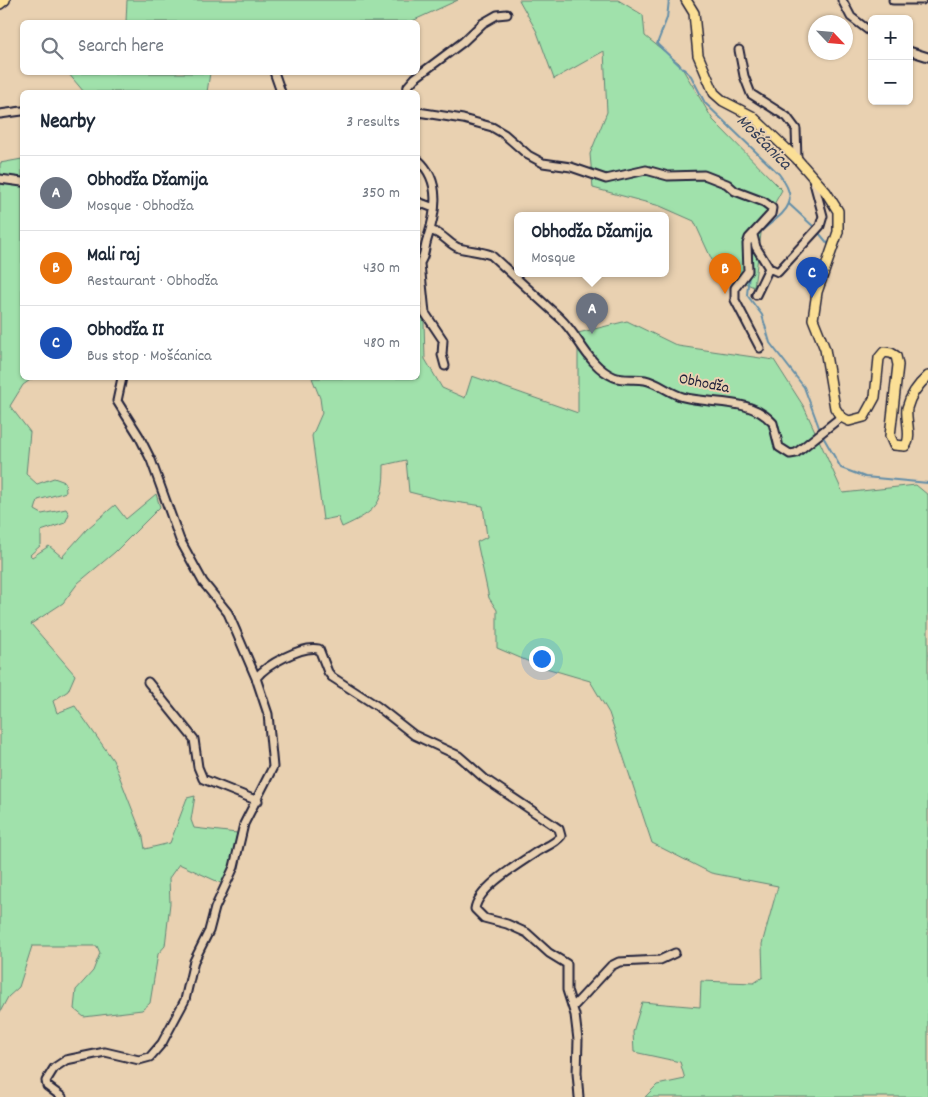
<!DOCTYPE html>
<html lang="en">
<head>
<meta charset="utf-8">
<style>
  body { margin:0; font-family:Dekko,sans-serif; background:#f6f6f7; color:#1f2937 }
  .controls { position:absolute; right:15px; top:15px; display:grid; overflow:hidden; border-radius:8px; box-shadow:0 1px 4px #0004 }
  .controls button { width:45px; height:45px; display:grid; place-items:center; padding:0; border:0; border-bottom:1px solid #e0e1e3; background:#fff; color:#1f2937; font:25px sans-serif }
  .compass { position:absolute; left:808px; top:15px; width:45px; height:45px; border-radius:50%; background:#fff; box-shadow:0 1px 4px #0004; rotate:116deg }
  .you { position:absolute; left:541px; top:658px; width:18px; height:18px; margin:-12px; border:4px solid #fff; border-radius:50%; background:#1a73e8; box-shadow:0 0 0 8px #1a73e833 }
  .badge { display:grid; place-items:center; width:32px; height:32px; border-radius:50%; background:#111827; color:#fff; font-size:16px; font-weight:700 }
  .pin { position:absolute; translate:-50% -41px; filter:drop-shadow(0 1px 2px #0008) }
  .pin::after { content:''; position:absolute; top:26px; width:18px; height:15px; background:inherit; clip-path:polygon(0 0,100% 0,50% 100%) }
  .popup { position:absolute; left:514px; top:212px; width:155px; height:65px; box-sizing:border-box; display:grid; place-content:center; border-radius:8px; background:#fff; filter:drop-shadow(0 1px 4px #0005); font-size:16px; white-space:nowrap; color:#747a83 }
  .popup b { font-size:19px; color:#1f2937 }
  .popup::after { content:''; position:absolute; left:50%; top:100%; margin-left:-10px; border:10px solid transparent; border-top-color:#fff }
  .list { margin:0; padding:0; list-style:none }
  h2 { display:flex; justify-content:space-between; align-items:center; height:65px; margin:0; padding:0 20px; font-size:21px }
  h2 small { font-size:16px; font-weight:400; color:#747a83 }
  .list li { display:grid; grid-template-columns:32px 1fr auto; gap:15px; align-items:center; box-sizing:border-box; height:75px; padding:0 20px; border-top:1px solid #e0e1e3 }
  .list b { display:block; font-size:19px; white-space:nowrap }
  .list p { margin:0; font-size:16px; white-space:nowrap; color:#747a83 }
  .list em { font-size:16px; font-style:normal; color:#747a83 }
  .icon { flex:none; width:28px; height:28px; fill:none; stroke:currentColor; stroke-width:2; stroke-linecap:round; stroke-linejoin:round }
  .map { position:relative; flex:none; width:928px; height:1097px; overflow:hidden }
  .search { position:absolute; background:#fff; box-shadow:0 1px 4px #0004; left:20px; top:20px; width:400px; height:55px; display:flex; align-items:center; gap:12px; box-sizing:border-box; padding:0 18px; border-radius:8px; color:#747a83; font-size:19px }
  .panel { position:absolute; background:#fff; box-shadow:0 1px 4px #0004; left:20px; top:90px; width:400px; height:290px; border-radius:8px }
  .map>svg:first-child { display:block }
  .green { fill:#a0e1ab; stroke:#618273 }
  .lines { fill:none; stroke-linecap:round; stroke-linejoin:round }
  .stream { stroke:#638ea8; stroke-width:2 }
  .minor-casing { stroke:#22223b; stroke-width:11 }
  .major-casing { stroke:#22223b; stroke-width:12 }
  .minor { stroke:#e9d1b1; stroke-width:7 }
  .major { stroke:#fbdf96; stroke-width:9 }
  .labels { text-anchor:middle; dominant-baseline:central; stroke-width:4; stroke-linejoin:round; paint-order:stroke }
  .street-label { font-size:16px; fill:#22223b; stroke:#e9d1b1 }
  .water-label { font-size:18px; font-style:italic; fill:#323d56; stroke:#e9d1b1 }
</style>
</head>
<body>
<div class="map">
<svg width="928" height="1097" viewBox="0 0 928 1097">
  <rect width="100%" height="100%" fill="#e9d1b1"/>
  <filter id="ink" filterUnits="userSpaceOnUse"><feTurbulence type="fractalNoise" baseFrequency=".02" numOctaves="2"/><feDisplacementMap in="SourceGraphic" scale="10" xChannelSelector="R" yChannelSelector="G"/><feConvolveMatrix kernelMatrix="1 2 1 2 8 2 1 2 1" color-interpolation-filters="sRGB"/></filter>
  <g filter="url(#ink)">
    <path class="green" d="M127 0H458L410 22H126Z
      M519 0H618L643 15 645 36 679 63 713 120 782 190 762 226 754 287 717 271 694 221 660 206 593 188 590 154 607 112 604 51 554 79 537 32Z
      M68 73H210L207 92H84Z
      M22 159V378H33L23 385 10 406 30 432 26 474 37 484 54 478 65 482 66 492 38 500 35 510 42 514 66 509 69 514 65 523 41 531V545L30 555 32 557 49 546 62 557 87 529 115 505 126 519 156 494 160 507 115 552 78 583 63 603 31 624 75 675 68 691 53 701 57 713 75 706 113 760 143 837 145 849 170 843 187 798 195 796 191 820 194 828 237 833 232 861 223 884 179 864 169 878 170 903 165 946 158 954 150 1003 142 1010 84 1017 74 1009 76 990 93 971 100 953 97 946H32L19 987 8 997 0 1012V163Z
      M418 284 423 285 425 359 442 388 465 398 472 376 578 413V333L627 321 678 346 774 360 804 407 843 493 916 485 928 495V1097H645L657 1085 685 1079 680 1062 634 1052 633 1032 642 1002 700 1007 701 981 754 983 763 977 762 944 778 886 711 873 652 843 609 713 590 681 539 666 497 648V610L489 598 477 542 487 537 483 506 441 500 409 492 406 460 384 465C384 504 377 511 342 527L338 517 323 520 312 436 322 413 320 398 312 378H418Z"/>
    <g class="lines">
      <path class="stream" d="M669 0 667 18 657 44 691 76 705 103 779 174C806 209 776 215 755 237
        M789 204 815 228
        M819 233 829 245
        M751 259 753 247
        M749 274 747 295 762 315 770 343 804 387 820 430
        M822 435 841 468 865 477 928 483"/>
      <g class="minor-casing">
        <path id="minor" d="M842 0 851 17 872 33
          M893 0H922
          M739 50 744 76 751 94 787 117 796 129 797 159
          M909 51 928 57
          M274 72 281 92
          M407 92 408 86 415 78 463 42 483 23 497 15 507 14
          M418 112 463 119 492 127 504 134 528 155 543 163 571 167 606 179 646 170 668 176 704 175 727 184 735 191 764 202 772 208 771 214 749 238 747 244 748 271 735 288V300L760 348
          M0 114 22 111
          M418 160C442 181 436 213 427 240 424 249 425 258 418 265
          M0 179 22 182
          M418 202 434 208
          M432 231C444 234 449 245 459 248 470 251 480 251 491 255L560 318C579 336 588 366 614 377 623 381 635 378 645 380 659 383 669 393 683 397 713 405 750 397 773 423L779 447 790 454 796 453 841 417
          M753 235 756 247 769 268 778 272 820 226 823 216 813 179
          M420 264 425 313 443 340 442 355 445 366
          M756 295 769 268
          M256 678C266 665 302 645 319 649L328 672 332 677 377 706 414 735 459 756 485 779 552 824 559 829 561 836C555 844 544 847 535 853 517 865 478 888 475 909L484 918 507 924 527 933 549 953 567 964V990L575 1015 578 1040 577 1073 579 1097
          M148 682 194 739 198 767 203 779 258 801
          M573 1007 611 966 619 962 660 960 675 953
          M62 1097 47 1086 46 1081 54 1068 66 1060 105 1052 139 1060 150 1057 162 1043 185 1000 194 961 209 931 215 908 234 867 244 824 273 767 268 714 256 678 235 629 228 613 203 582 180 540 151 460 139 436 117 401 122 378"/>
      </g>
      <g class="major-casing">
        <path id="major" d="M686 0 694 13 698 55 714 93 723 101 752 116 797 159 826 192 838 211V232L817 292 813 319 825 349 835 408 841 417 849 421 864 417 875 397 879 358 884 352 891 353 896 356 898 365 890 436 894 445 905 446C913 438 905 419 907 408 910 396 919 384 928 376
          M0 4 5 0"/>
      </g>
      <use href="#minor" class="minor"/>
      <use href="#major" class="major"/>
    </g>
  </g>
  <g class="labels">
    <g class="street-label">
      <text transform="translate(704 384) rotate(11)">Obhodža</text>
    </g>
    <g class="water-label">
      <text transform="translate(763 143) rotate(45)">Mošćanica</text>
    </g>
  </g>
</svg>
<div class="controls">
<button>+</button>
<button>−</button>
</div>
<svg class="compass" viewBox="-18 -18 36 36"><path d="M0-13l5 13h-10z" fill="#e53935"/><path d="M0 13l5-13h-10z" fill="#747a83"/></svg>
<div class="you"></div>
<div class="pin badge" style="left:592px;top:334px;background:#6b7280">A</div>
<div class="popup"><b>Obhodža Džamija</b>Mosque</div>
<div class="pin badge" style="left:725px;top:294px;background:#e8710a">B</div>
<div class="pin badge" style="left:812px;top:298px;background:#1a4fb4">C</div>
<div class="search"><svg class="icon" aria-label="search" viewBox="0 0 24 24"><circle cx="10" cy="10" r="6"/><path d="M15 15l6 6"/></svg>Search here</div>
<section class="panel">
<h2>Nearby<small>3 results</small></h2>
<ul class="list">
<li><span class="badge" style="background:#6b7280">A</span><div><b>Obhodža Džamija</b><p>Mosque · Obhodža</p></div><em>350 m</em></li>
<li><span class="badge" style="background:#e8710a">B</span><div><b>Mali raj</b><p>Restaurant · Obhodža</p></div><em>430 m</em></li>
<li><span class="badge" style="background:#1a4fb4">C</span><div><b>Obhodža II</b><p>Bus stop · Mošćanica</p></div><em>480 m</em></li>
</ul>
</section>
</div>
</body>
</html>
